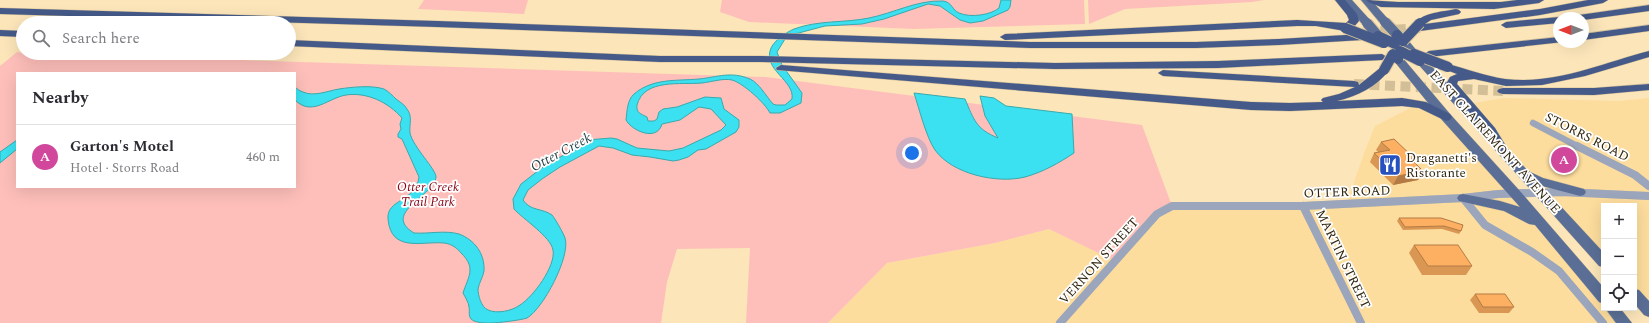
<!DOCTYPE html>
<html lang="en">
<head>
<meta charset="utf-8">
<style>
  body { margin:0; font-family:Spectral,serif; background:#f7f7f7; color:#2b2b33 }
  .controls { position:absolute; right:12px; bottom:12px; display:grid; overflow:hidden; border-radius:0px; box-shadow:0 4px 16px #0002 }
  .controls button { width:36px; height:36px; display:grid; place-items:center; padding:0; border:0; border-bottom:1px solid #e1e1e2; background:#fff; color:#2b2b33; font:20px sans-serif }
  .compass { position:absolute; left:1553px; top:12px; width:36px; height:36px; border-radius:50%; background:#fff; box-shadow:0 4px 16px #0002; rotate:270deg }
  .you { position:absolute; left:912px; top:153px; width:14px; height:14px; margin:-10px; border:3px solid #fff; border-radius:50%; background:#1a73e8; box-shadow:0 0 0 6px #1a73e833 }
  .badge { display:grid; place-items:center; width:26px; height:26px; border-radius:50%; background:#2651bf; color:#fff; font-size:13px; font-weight:700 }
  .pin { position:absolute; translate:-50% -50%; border:2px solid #fff; box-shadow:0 1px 4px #0006 }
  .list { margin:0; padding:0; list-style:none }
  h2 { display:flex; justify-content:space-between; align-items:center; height:52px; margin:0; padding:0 16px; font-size:17px }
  h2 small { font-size:13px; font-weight:400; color:#7c7c81 }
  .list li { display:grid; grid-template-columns:26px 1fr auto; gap:12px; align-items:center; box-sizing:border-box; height:64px; padding:0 16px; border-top:1px solid #e1e1e2 }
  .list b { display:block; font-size:15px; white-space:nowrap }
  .list p { margin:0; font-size:13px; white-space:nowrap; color:#7c7c81 }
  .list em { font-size:13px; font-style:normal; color:#7c7c81 }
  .icon { flex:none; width:22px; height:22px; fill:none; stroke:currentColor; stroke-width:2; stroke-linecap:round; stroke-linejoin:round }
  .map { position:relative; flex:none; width:1649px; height:323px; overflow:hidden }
  .search { position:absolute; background:#fff; box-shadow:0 4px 16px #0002; left:16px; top:16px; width:280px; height:44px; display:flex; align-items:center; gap:10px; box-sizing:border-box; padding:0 14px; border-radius:22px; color:#7c7c81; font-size:15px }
  .panel { position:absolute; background:#fff; box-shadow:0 4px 16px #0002; left:16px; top:72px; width:280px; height:116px; border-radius:0px }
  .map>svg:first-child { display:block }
  .built { fill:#fddd9d }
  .green { fill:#febfba; fill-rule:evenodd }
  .water { fill:#3be1f0; stroke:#38a9ad }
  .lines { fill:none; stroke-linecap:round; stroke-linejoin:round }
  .highway-tunnel { stroke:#d3bf97; stroke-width:10; stroke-dasharray:10 5.5; stroke-linecap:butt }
  .street-far1-casing { stroke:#d7c39b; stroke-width:7 }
  .street-casing { stroke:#d7c39b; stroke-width:8 }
  .primary-casing { stroke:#d7c39b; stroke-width:1 }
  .highway-casing { stroke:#d7c39b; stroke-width:1 }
  .street-far1 { stroke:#9ba6bd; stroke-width:6 }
  .street { stroke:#9ba6bd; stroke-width:8 }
  .primary { fill:#5b6f96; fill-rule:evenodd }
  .highway { fill:#455a88; fill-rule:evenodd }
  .primary-bridge-casing { stroke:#d7c39b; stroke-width:12; stroke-linecap:butt }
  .highway-bridge-casing { stroke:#d7c39b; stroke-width:12; stroke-linecap:butt }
  .primary-bridge { stroke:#5b6f96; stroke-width:10 }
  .highway-bridge { stroke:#455a88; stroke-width:10 }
  .wall { fill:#da9754 }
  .shaded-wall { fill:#b27b45 }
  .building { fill:#feb062; stroke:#b27b45 }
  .labels { text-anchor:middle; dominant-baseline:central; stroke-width:3.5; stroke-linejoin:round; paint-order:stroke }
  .street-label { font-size:13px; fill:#312710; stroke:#fff }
  .poi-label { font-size:13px; fill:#312710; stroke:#fff; text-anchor:start }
  .park-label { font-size:13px; font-style:italic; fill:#880013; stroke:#fff }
  .water-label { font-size:14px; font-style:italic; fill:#253f42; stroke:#fff }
</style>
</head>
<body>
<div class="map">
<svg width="1649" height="323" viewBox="0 0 1649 323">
  <rect width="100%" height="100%" fill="#fce5b9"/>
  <path class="built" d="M1504 98 1619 101 1649 98V311L1634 294V206H1604V262L1461 105Z
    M1416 105 1438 115 1604 298V308H1612L1625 323H828L887 263 995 243 1049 229 1115 261 1157 214 1172 206 1347 203 1364 153 1375 126Z"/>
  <path class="green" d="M424 0H528L524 14 418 9Z
    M722 0H1084L1085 24 913 29 749 22 720 12Z
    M1088 0H1264L1252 2 1125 9 1089 24Z
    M17 52 23 53 766 77 1142 125 1172 206 1157 214 1115 261 1049 229 995 243 887 263 828 323H746L750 248 677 249 667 282 661 323H0V66ZM17 73H295V187H17Z"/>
  <path class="water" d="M1001 0H1011L1010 7 1008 10 983 21 970 23 960 20 940 6 928 4 884 19 862 24 825 26 791 35 785 39 777 52 782 65 802 93 801 103 780 113H770C765 103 743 83 732 80 723 78 711 82 702 83 682 85 644 78 637 105 636 113 641 114 647 117L648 121H654L657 119 659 112 663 109 677 107 705 97 721 98 724 109 739 120V127L736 132 706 149 698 150 688 157 679 160 673 161 650 157 632 155 613 148 599 146 560 167 542 179 528 190 523 200C530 211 542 208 552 215 554 217 564 234 565 238 571 256 543 309 527 318 522 320 497 323 491 323 485 323 475 323 471 319 468 315 470 311 469 307 469 303 465 297 463 293 465 286 470 277 470 270 470 263 466 258 462 254 457 248 452 244 444 243 422 241 391 253 388 219 386 199 416 202 419 177L402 139 398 137V134L401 129 400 124 402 118C388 102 367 92 346 95 328 98 312 117 295 100V87C297 89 300 91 303 92 314 97 327 91 339 89 352 87 372 85 384 89 388 91 393 96 396 99 400 102 405 105 407 109 413 117 409 124 410 133 413 147 436 169 436 177 434 196 381 213 414 233 429 234 445 230 459 234 475 240 485 254 484 271 483 277 479 283 478 289 478 295 481 307 488 310 497 314 512 311 520 305 533 297 556 266 553 250 551 237 523 219 514 209L513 199 521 184 543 167 569 152 578 143 587 140 611 138 617 139 637 148 669 151 683 148 721 130 726 125 711 109 699 107 680 120 662 124C657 142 632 131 626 120 627 112 627 100 634 94 653 78 676 81 699 79 718 77 731 71 750 79 759 83 766 96 773 104L776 105H785L792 99C795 80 762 70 771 48 775 40 785 33 794 29 818 20 845 23 869 18 894 13 917 0 943 1 952 2 952 10 959 13 970 18 991 15 999 8Z
    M914 93 965 99C974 120 976 129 998 138L985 116 980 96 994 98 1006 106 1072 114 1074 153C1059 163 1043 172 1025 177 997 184 952 174 935 150 926 137 919 108 914 93Z
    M17 140V149L0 163V152Z"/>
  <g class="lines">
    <path class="highway-tunnel" d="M1365 32 1420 28
      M1354 84 1503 91"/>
    <g class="street-far1-casing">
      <path id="street-far1" d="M1533 123 1579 147"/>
    </g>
    <g class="street-casing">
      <path id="street" d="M1577 146 1635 175 1649 186
        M1463 198 1485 225 1532 252 1559 271 1603 323
        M1303 206 1361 323
        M1060 323 1157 214 1172 206H1303L1463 198 1498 194 1562 192 1649 196"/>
    </g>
    <g class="primary-casing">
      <path id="primary" d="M1342 0H1352L1371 21 1372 23 1371 25H1363Z
        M1361 0H1371L1389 20 1390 22 1389 24H1381Z
        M1403 38 1407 39 1418 52 1419 54 1418 56H1410L1399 43 1398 41 1399 39Z
        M1398 56 1402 57 1450 114 1519 190 1604 288V304L1599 302 1535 225 1529 224 1504 211 1459 201 1457 198 1459 195 1463 194 1500 201 1520 207 1442 120 1394 61 1393 59Z
        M1421 58 1425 59 1528 171 1543 178 1584 189 1586 192 1584 195 1580 196 1542 186 1604 253V267L1599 266 1417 63 1416 61Z
        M1634 289 1639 290 1649 301V317L1644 315 1634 303Z
        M1605 308H1620L1632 323H1616Z"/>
    </g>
    <g class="highway-casing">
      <path id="highway" d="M1335 0H1345L1357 14 1359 21 1353 28 1345 31 1316 26H1297L1005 40 1000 37 1005 34 1297 20 1346 23 1349 20 1347 15Z
        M1366 0 1398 2H1501L1517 0H1544L1539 3 1494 9 1381 7 1368 2Z
        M1588 0H1608L1603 3 1540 15 1420 31 1415 28 1418 25 1415 23C1424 12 1443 12 1456 9L1459 10 1461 12 1459 14 1431 20 1425 24 1540 9Z
        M1649 5V11L1583 20V18H1574L1579 15Z
        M0 8 437 21 1030 42H1196L1279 39 1362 34 1367 37 1362 40 1279 45 1196 48H1030L437 27 0 14Z
        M1559 17 1563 18H1559V23L1506 28 1501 25 1506 22Z
        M1649 25V31L1583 40V34Z
        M0 30 23 31V37L0 36Z
        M1559 37V42H1563L1429 57 1424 54 1429 51Z
        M289 40 660 56H759L1055 63 1218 61 1382 54 1387 57 1382 60 1218 68 1055 69 759 62H660L289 46Z
        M1649 51V57L1585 76 1542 85 1506 86 1474 79 1458 81 1457 84 1495 128 1509 151 1507 154H1499L1487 133 1446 84 1450 77 1457 74 1444 69 1443 67 1448 64C1467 69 1485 76 1505 79 1555 85 1602 63 1649 51Z
        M781 65 1251 102 1290 103 1323 102 1321 100 1323 98 1339 94 1355 87 1163 76 1158 73 1163 70 1354 81 1358 82 1359 85 1380 68 1384 67 1389 70C1377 87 1357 96 1337 101L1402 98 1426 102 1450 114 1452 117 1450 120 1446 121 1419 108 1402 106 1290 111 1251 110 777 70 776 68Z
        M1649 84V90L1594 95 1503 94 1499 93 1497 91 1499 89 1503 88H1594Z"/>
    </g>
    <use href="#street-far1" class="street-far1"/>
    <use href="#street" class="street"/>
    <use href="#primary" class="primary"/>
    <use href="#highway" class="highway"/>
    <g class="primary-bridge-casing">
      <path id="primary-bridge" d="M1385 22 1403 41
        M1367 23 1384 43"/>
    </g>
    <g class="highway-bridge-casing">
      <path id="highway-bridge" d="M1345 28 1384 43
        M1378 36 1395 44 1397 35
        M1403 41 1420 23
        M1414 54 1448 67
        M1398 59 1400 51 1420 61
        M1384 70 1393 54"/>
    </g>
    <use href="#primary-bridge" class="primary-bridge"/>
    <use href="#highway-bridge" class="highway-bridge"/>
  </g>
  <path class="wall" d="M1381 142 1413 161 1423 171 1418 180 1393 185 1370 162 1374 153 1378 152 1376 150Z
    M1399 218H1441L1461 231 1459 234 1442 229 1403 230 1397 221Z
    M1414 245 1472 266 1466 275H1422L1409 253Z
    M1475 294 1514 307 1509 313H1479L1470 300Z"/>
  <path class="shaded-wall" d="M1423 171 1418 180 1393 185 1398 176Z"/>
  <path class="building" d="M1394 139 1415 159H1411L1423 171 1398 176 1374 153 1390 150 1381 142Z
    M1399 218H1441L1463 225 1461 231 1444 226 1405 227Z
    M1414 245H1458L1472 266H1428Z
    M1475 294H1505L1514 307H1483Z"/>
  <defs>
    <g id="restaurant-square" transform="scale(1.15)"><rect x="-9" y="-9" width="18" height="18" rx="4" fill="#2651bf" stroke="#fff"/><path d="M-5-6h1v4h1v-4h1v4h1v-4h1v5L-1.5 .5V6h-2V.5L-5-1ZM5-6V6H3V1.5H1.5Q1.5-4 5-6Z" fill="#fff"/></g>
  </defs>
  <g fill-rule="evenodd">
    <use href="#restaurant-square" x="1390" y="165"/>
  </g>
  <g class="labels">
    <g class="street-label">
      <text transform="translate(1587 137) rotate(27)">STORRS ROAD</text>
      <text transform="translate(1495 142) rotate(48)">EAST CLAIREMONT AVENUE</text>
      <text transform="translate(1347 192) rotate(-2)">OTTER ROAD</text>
      <text transform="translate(1343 259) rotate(64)">MARTIN STREET</text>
      <text transform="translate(1099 261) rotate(-48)">VERNON STREET</text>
    </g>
    <g class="poi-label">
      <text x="1406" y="158">Draganetti's<tspan x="1406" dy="15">Ristorante</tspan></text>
    </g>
    <g class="park-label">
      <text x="428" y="187">Otter Creek<tspan x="428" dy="15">Trail Park</tspan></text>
    </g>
    <g class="water-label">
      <text transform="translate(561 152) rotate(-28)">Otter Creek</text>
    </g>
  </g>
</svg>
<div class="controls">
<button>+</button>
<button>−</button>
<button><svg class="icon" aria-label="locate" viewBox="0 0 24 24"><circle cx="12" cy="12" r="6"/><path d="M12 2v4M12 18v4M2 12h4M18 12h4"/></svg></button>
</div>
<svg class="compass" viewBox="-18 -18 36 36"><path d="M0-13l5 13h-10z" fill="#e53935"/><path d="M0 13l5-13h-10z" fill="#7c7c81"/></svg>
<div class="you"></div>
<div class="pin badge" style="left:1564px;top:160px;background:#d1479c">A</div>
<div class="search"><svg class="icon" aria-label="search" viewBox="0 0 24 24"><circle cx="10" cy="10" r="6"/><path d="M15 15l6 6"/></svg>Search here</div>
<section class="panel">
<h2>Nearby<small></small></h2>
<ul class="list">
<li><span class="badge" style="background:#d1479c">A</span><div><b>Garton's Motel</b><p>Hotel · Storrs Road</p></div><em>460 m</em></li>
</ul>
</section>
</div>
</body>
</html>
